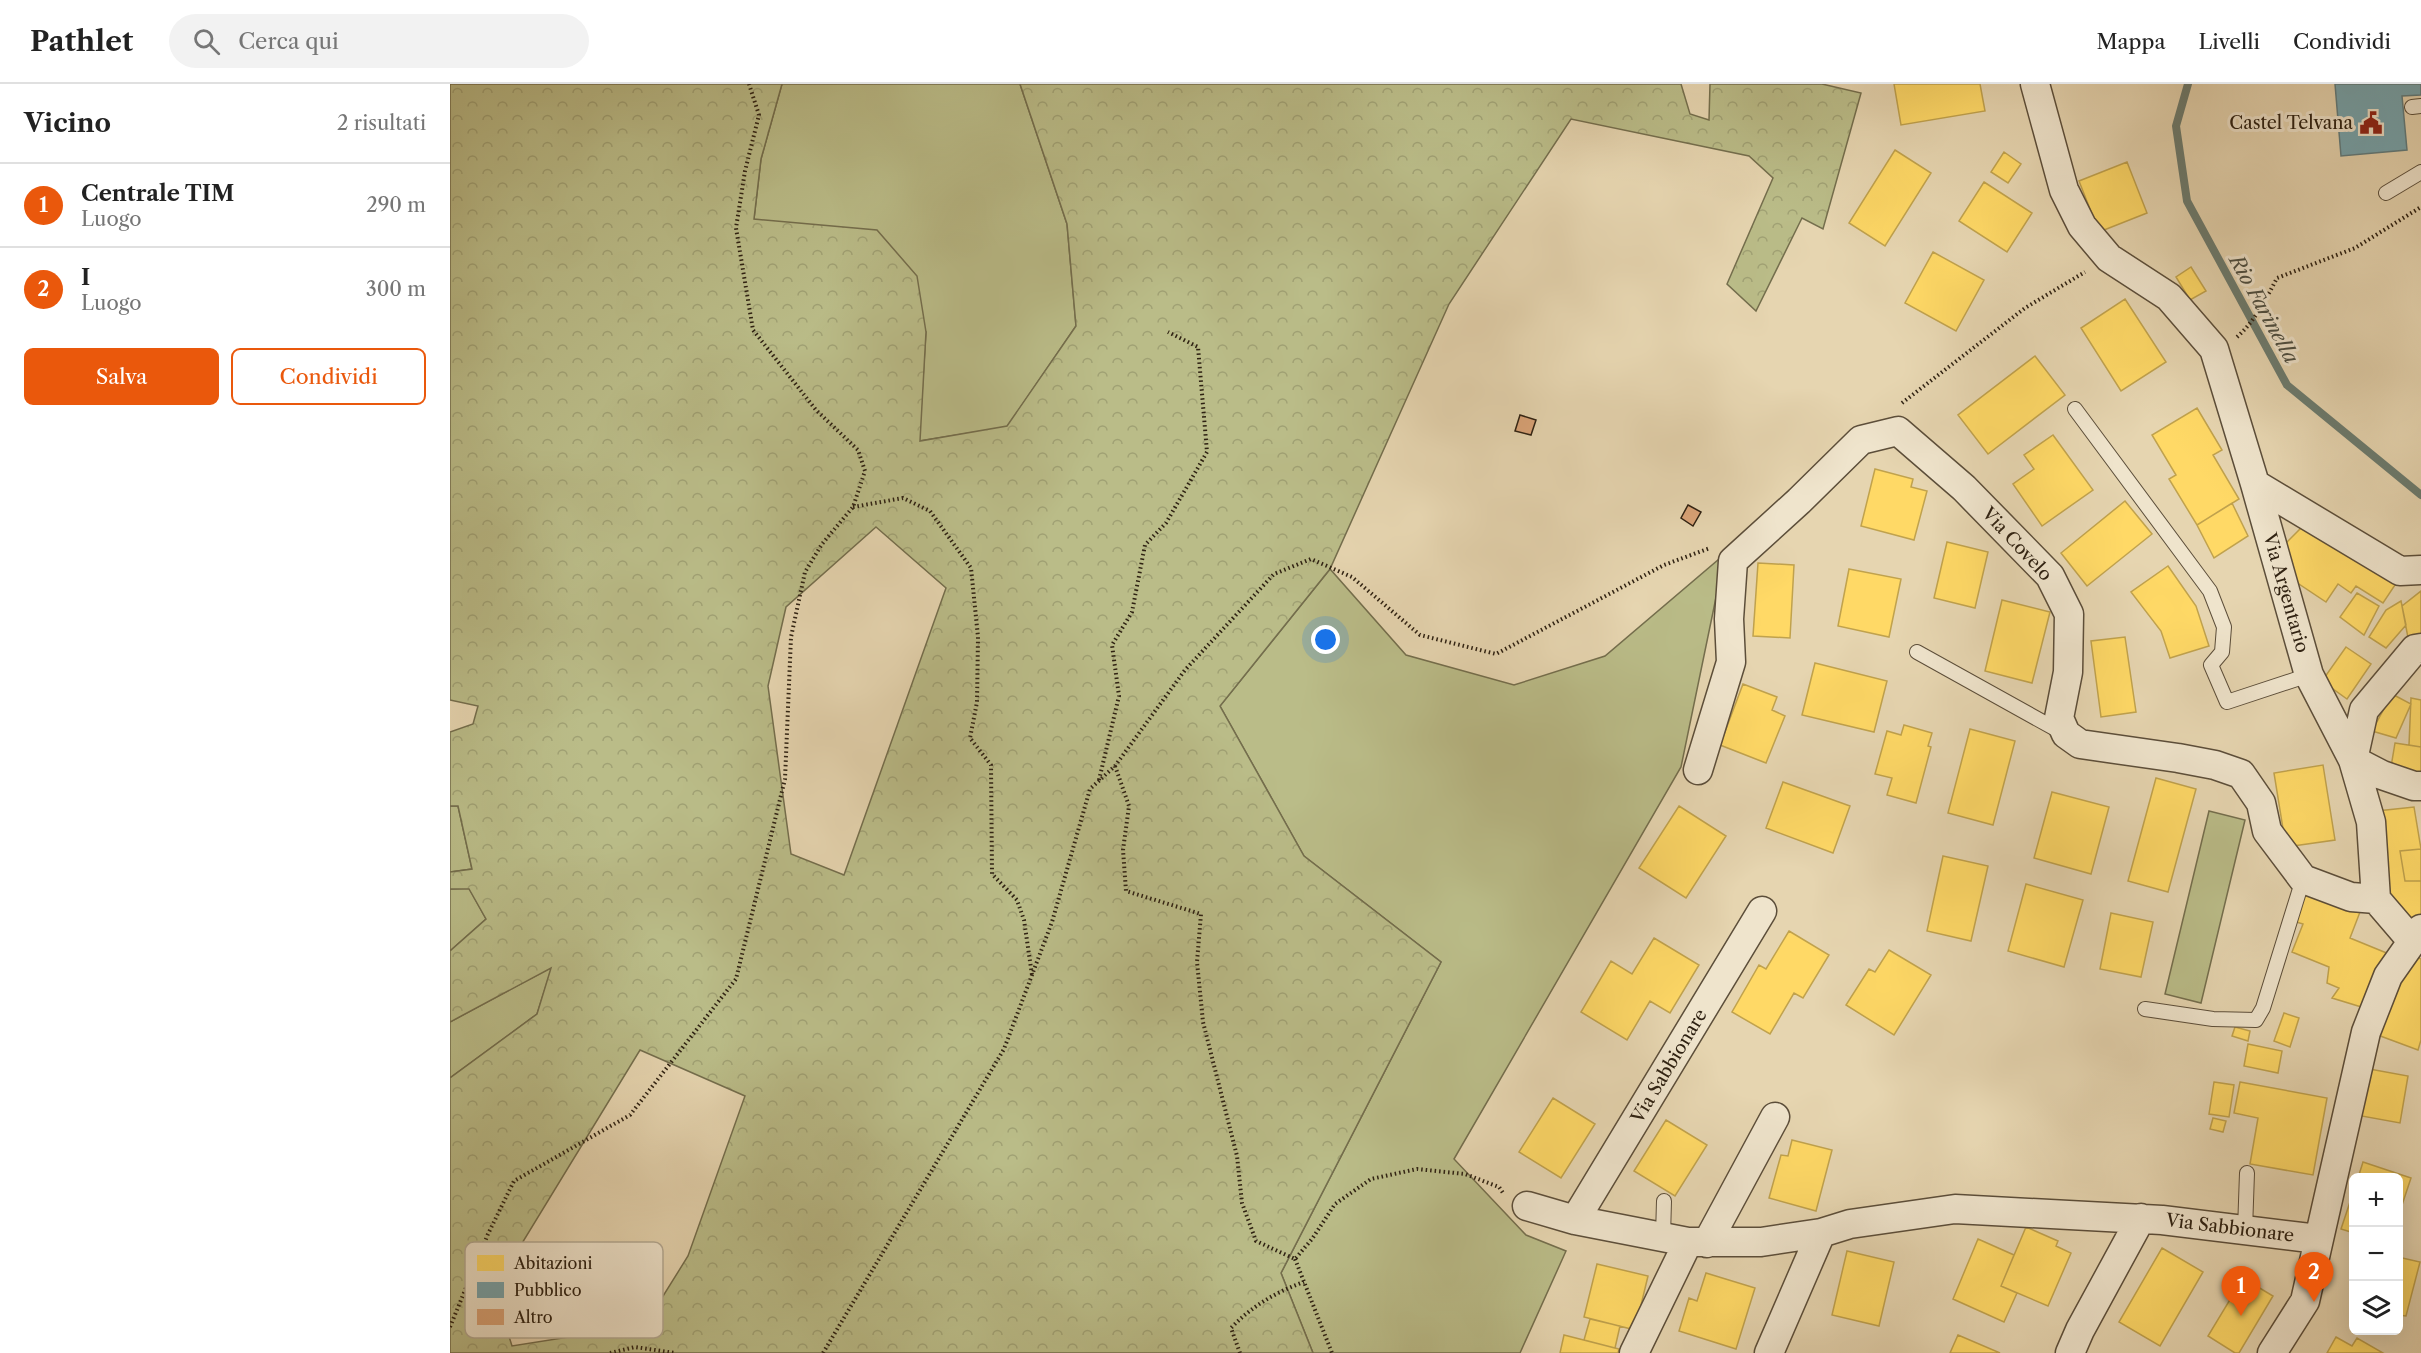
<!DOCTYPE html>
<html lang="it">
<head>
<meta charset="utf-8">
<style>
  body { margin:0; font-family:"Libre Caslon Text",serif; background:#f2f2f2; color:#222 }
  .controls { position:absolute; right:18px; bottom:18px; display:grid; overflow:hidden; border-radius:9px; box-shadow:0 6px 24px #0002 }
  .controls button { width:54px; height:54px; display:grid; place-items:center; padding:0; border:0; border-bottom:2px solid #e0e0e0; background:#fff; color:#222; font:30px sans-serif }
  .you { position:absolute; left:876px; top:556px; width:21px; height:21px; margin:-15px; border:4px solid #fff; border-radius:50%; background:#1a73e8; box-shadow:0 0 0 9px #1a73e833 }
  .badge { display:grid; place-items:center; width:39px; height:39px; border-radius:50%; background:#ea580c; color:#fff; font-size:20px; font-weight:700 }
  .pin { position:absolute; translate:-50% -50px; filter:drop-shadow(0 2px 3px #0008) }
  .pin::after { content:''; position:absolute; top:32px; width:21px; height:18px; background:inherit; clip-path:polygon(0 0,100% 0,50% 100%) }
  .list { margin:0; padding:0; list-style:none }
  h2 { display:flex; justify-content:space-between; align-items:center; height:78px; margin:0; padding:0 24px; font-size:26px }
  h2 small { font-size:20px; font-weight:400; color:#767676 }
  .list li { display:grid; grid-template-columns:39px 1fr auto; gap:18px; align-items:center; box-sizing:border-box; height:84px; padding:0 24px; border-top:2px solid #e0e0e0 }
  .list b { display:block; font-size:22px; white-space:nowrap }
  .list p { margin:0; font-size:20px; white-space:nowrap; color:#767676 }
  .list em { font-size:20px; font-style:normal; color:#767676 }
  .actions { display:flex; gap:12px; padding:18px 24px }
  .actions a { flex:1; padding:14px 0; border:2px solid #ea580c; border-radius:9px; text-align:center; font-size:21px; color:#ea580c }
  .actions .main { background:#ea580c; color:#fff }
  .icon { flex:none; width:33px; height:33px; fill:none; stroke:currentColor; stroke-width:2; stroke-linecap:round; stroke-linejoin:round }
  .map { position:relative; flex:none; width:1971px; height:1269px; overflow:hidden }
  header { display:flex; align-items:center; gap:36px; box-sizing:border-box; height:84px; padding:0 30px; background:#fff; border-bottom:2px solid #e0e0e0 }
  header strong { font-size:28px }
  nav { display:flex; gap:33px; margin-inline-start:auto; font-size:21px }
  .search { width:420px; height:54px; background:#f2f2f2; display:flex; align-items:center; gap:15px; box-sizing:border-box; padding:0 21px; border-radius:33px; color:#767676; font-size:22px }
  main { display:flex }
  aside { flex:1; background:#fff }
  .map>svg:first-child { display:block }
  .green { fill:#babc88; stroke:#746e4d; stroke-width:1.5 }
  .forest { fill:url(#forest-crowns); stroke:#746e4d; stroke-width:1.5; fill-rule:evenodd }
  .homes { fill:#ffd966; stroke:#c0a24d; stroke-width:1.5 }
  .public { fill:#76a5af; stroke:#607d80; stroke-width:1.5 }
  .lines { fill:none; stroke-linecap:round; stroke-linejoin:round }
  .stream { stroke:#6c7c70; stroke-width:8 }
  .building { fill:#dba478; stroke:#2e2112; stroke-width:1.5 }
  .service-casing { stroke:#5c4e3a; stroke-width:16 }
  .minor-casing { stroke:#5c4e3a; stroke-width:31 }
  .path { stroke:#2e2112; stroke-width:4; stroke-dasharray:1.5 3; stroke-linecap:butt }
  .service { stroke:#efe4cc; stroke-width:14 }
  .minor { stroke:#efe4cc; stroke-width:28 }
  .labels { text-anchor:middle; dominant-baseline:central; stroke-width:6; stroke-linejoin:round; paint-order:stroke }
  .poi-label { font-size:18px; fill:#2e2112; stroke:#efe4cc; text-anchor:end }
  .street-label { font-size:18px; fill:#2e2112; stroke:#efe4cc }
  .water-label { font-size:20px; font-style:italic; fill:#4d4e41; stroke:#efe4cc }
  .key { fill:#efe4cc; stroke:#b5aa94; stroke-width:1.5 }
  .key-label { font-size:16px; fill:#2e2112 }
</style>
</head>
<body>
<header>
<strong>Pathlet</strong>
<div class="search"><svg class="icon" aria-label="search" viewBox="0 0 24 24"><circle cx="10" cy="10" r="6"/><path d="M15 15l6 6"/></svg>Cerca qui</div>
<nav><a>Mappa</a><a>Livelli</a><a>Condividi</a></nav>
</header>
<main>
<aside>
<h2>Vicino<small>2 risultati</small></h2>
<ul class="list">
<li><span class="badge">1</span><div><b>Centrale TIM</b><p>Luogo</p></div><em>290 m</em></li>
<li><span class="badge">2</span><div><b>I</b><p>Luogo</p></div><em>300 m</em></li>
</ul>
<div class="actions"><a class="main">Salva</a><a>Condividi</a></div>
</aside>
<div class="map">
<svg width="1971" height="1269" viewBox="0 0 1971 1269">
  <defs>
    <pattern id="forest-crowns" width="20" height="18" patternUnits="userSpaceOnUse" patternTransform="scale(1.5)"><rect width="20" height="18" fill="#babc88"/><path d="M2 6a3 3 0 1 1 6 0M12 15a3 3 0 1 1 6 0" fill="none" stroke="#a0a174"/></pattern>
  </defs>
  <rect width="100%" height="100%" fill="#e6d5b0"/>
  <filter id="stains"><feTurbulence type="fractalNoise" baseFrequency=".00333" numOctaves="4"/><feColorMatrix values="0 0 0 0 .2 0 0 0 0 .09 0 0 0 0 .02 0 0 0 .5 -.17"/></filter>
  <radialGradient id="worn" r=".72"><stop offset=".6" stop-color="#630" stop-opacity="0"/><stop offset="1" stop-color="#630" stop-opacity=".3"/></radialGradient>
  <path class="green" d="M332 0H570L617 140 626 242 557 343 469 357 476 248 304 135 311 75Z
    M1275 470 1231 683 1004 1075 1076 1151 1116 1167 1070 1269H863L831 1189 991 878 854 772 770 622 880 485 956 571 1064 601 1155 572Z
    M0 722H8L22 785 0 788Z
    M1759 727 1795 736 1751 919 1715 910Z
    M19 804 36 835 0 867V805Z
    M102 883 87 930 0 994V938Z"/>
  <path class="forest" d="M0 0H332L311 75 304 135 427 146 467 192 476 248 470 357 557 342 626 242 617 140 570 0H1231L1240 30 1259 36 1260 0H1372L1411 9 1373 145 1352 134 1306 227 1277 200 1323 94 1299 72 1121 35 999 220 880 485 770 622 854 772 991 878 831 1189 863 1269H0V994L87 930 101 884 0 938V867L36 835 19 805H0V788L22 785 8 722H0V648L23 640 28 622 0 616ZM426 443 496 504 394 791 341 770 318 602 336 523ZM190 966 295 1012 238 1172 195 1241 62 1262 50 1224 66 1169Z"/>
  <path class="homes" d="M1444 0H1530L1535 27 1451 41Z
    M1445 66 1481 89 1435 162 1399 139Z
    M1554 68 1571 80 1558 99 1541 88Z
    M1677 78 1697 129 1649 148 1629 97Z
    M1534 98 1582 129 1557 168 1509 137Z
    M1483 168 1534 196 1506 247 1455 219Z
    M1741 183 1756 207 1740 216 1726 193Z
    M1675 215 1716 278 1671 307 1631 244Z
    M1585 272 1615 311 1538 370 1508 331Z
    M1747 324 1772 366 1763 371 1789 415 1747 441 1719 395 1726 391 1702 351Z
    M1603 351 1643 406 1592 442 1563 400 1584 385 1574 371Z
    M1425 385 1463 395 1461 403 1477 407 1464 456 1411 442Z
    M1675 417 1702 450 1637 502 1611 469Z
    M1782 419 1798 452 1764 474 1747 441Z
    M1856 439 1947 498 1933 519 1906 502 1901 509 1888 500 1876 518 1843 496 1833 462Z
    M1497 458 1538 468 1525 524 1484 514Z
    M1308 479 1344 481 1340 554 1303 552Z
    M1718 482 1746 522 1759 562 1720 574 1711 547 1681 508Z
    M1399 485 1451 495 1439 553 1388 542Z
    M1971 507V558L1959 559 1952 522Z
    M1907 509 1929 522 1914 551 1890 533Z
    M1552 516 1600 528 1582 599 1535 587Z
    M1951 517 1956 541 1936 564 1919 553 1936 526Z
    M1675 553 1686 628 1651 633 1641 557Z
    M1896 563 1921 580 1897 615 1872 597Z
    M1365 579 1437 597 1424 648 1352 631Z
    M1293 600 1327 613 1322 626 1335 632 1316 679 1270 661Z
    M1942 610 1961 620 1946 654 1922 647Z
    M1961 614 1971 616V663L1959 661Z
    M1454 641 1482 649 1478 662 1481 663 1466 719 1437 711 1442 694 1425 690 1437 647 1451 651Z
    M1520 645 1565 657 1543 741 1498 729Z
    M1945 659 1971 663V692L1940 689Z
    M1873 681 1885 756 1836 763 1824 689Z
    M1706 694 1746 705 1718 808 1678 797Z
    M1333 698 1400 722 1383 769 1316 744Z
    M1602 708 1659 723 1641 790 1584 774Z
    M1229 722 1276 752 1236 814 1189 784Z
    M1964 723 1971 765 1950 767 1955 797H1971V839L1968 844 1936 816 1927 727Z
    M1971 765V797H1955L1950 767Z
    M1493 772 1538 782 1521 857 1477 847Z
    M1576 800 1633 816 1614 883 1558 867Z
    M1854 807 1910 828 1900 854 1939 870 1918 925 1882 914 1889 904 1877 899 1879 883 1842 868 1853 840 1843 837Z
    M1661 829 1703 838 1691 893 1650 885Z
    M1339 847 1379 871 1353 914 1344 909 1320 950 1282 928 1309 881 1316 885Z
    M1204 854 1249 881 1220 929 1200 917 1177 956 1131 928 1161 877 1182 890Z
    M1439 866 1481 891 1444 951 1396 921 1419 885 1425 888Z
    M1962 870 1971 875V956L1968 966 1925 950Z
    M1834 929 1849 934 1840 963 1824 957Z
    M1785 943 1800 947 1798 957 1782 952Z
    M1798 960 1832 967 1828 989 1794 982Z
    M1914 984 1958 992 1950 1039 1906 1031Z
    M1764 998 1784 1001 1779 1033 1759 1030Z
    M1790 998 1877 1014 1863 1091 1800 1080 1808 1034 1784 1029Z
    M1103 1014 1145 1040 1111 1094 1069 1068Z
    M1763 1034 1776 1037 1773 1048 1760 1045Z
    M1216 1036 1257 1061 1225 1112 1184 1087Z
    M1342 1056 1382 1066 1366 1127 1319 1114 1331 1071 1338 1072Z
    M1913 1078 1961 1094 1948 1133V1094H1908Z
    M1904 1106V1149L1891 1145Z
    M1576 1143 1608 1157 1606 1162 1621 1169 1598 1222 1551 1202Z
    M1528 1155 1564 1171 1551 1202 1567 1209 1554 1238 1503 1215Z
    M1712 1164 1753 1188 1710 1262 1669 1238Z
    M1397 1167 1444 1178 1429 1242 1382 1231Z
    M1948 1173 1970 1178 1956 1232 1948 1231Z
    M1147 1180 1198 1192 1185 1246 1134 1233Z
    M1256 1189 1305 1204 1286 1265 1229 1247 1239 1214 1247 1217Z
    M1793 1194 1823 1212 1789 1269H1785L1758 1252Z
    M1140 1235 1170 1242 1165 1264 1134 1256Z
    M1114 1251 1165 1264 1169 1265 1168 1269H1110Z
    M1508 1251 1550 1269H1500Z
    M1886 1253 1902 1262 1907 1254 1933 1269H1877Z"/>
  <path class="public" d="M1885 0H1971V11L1952 12 1957 66 1891 72Z"/>
  <g class="lines">
    <path class="stream" d="M1738 0 1726 42 1737 117 1837 301 1971 411"/>
  </g>
  <path class="building" d="M1070 331 1086 336 1081 351 1065 347Z
    M1238 421 1251 428 1243 442 1231 434Z"/>
  <g class="lines">
    <g class="service-casing">
      <path id="service" d="M1962 23 1971 22
        M1936 109 1971 88
        M1625 325 1760 507 1774 543 1772 568 1761 581 1777 618 1859 591
        M1467 568 1611 648
        M1695 925 1763 935 1806 936 1813 924 1853 795
        M1795 1146 1797 1089
        M1213 1152 1214 1117"/>
    </g>
    <g class="minor-casing">
      <path id="minor" d="M1585 0 1614 106 1632 142 1659 174 1719 213 1764 265 1805 400 1859 591 1903 676 1932 691 1964 702H1971
        M1805 400 1950 487 1971 486
        M1248 686 1281 578 1279 535 1283 477 1349 417 1411 356 1448 347 1514 404 1600 492 1619 530 1618 588 1609 634 1616 650 1630 660 1728 674 1765 681 1791 690 1811 719 1817 747 1853 795 1901 813 1926 815
        M1962 857 1926 815 1921 738 1903 676 1914 626 1965 565 1971 564
        M1077 1122 1125 1136 1238 1158H1311L1371 1149 1400 1140 1505 1125 1712 1136 1868 1155
        M1125 1136 1312 827
        M1257 1159 1325 1033
        M1184 1269 1238 1158
        M1319 1269 1371 1149
        M1620 1269 1630 1246 1691 1134
        M1822 1269 1855 1217 1916 948 1938 892 1971 845"/>
    </g>
    <path class="path" d="M1787 253C1805 237 1816 215 1827 194L1905 164 1971 123
      M1452 319 1575 224 1635 188
      M403 423 453 414 480 427 521 484 528 553 527 618 520 654 541 681 542 790 567 816 574 836 582 891
      M665 682 679 722 673 766 676 807 751 830 747 878 753 938 787 1072 792 1119 806 1157 845 1175 862 1155 885 1120 921 1095 967 1085 1015 1090 1049 1103 1053 1109
      M649 696 669 612 662 561 682 528 695 461 716 439 757 368 748 263 718 248
      M845 1175 882 1269
      M0 1243 38 1150 64 1097 180 1031 286 895 335 695 341 553 355 488 372 460 403 423 415 387 408 366 366 326 303 246 286 144 295 87 309 31 299 0
      M160 1269 185 1263 225 1269
      M373 1269 554 965 602 838 640 705 665 682 735 586 824 490 861 475 902 493 970 551 1046 570 1214 481 1260 464
      M790 1269 781 1244C802 1222 826 1208 854 1198"/>
    <use href="#service" class="service"/>
    <use href="#minor" class="minor"/>
  </g>
  <defs>
    <g id="civic-bare" transform="scale(1.8)"><path d="M-.6-6.5H3V-4.5H.6V-3L4-1V1h2V6H-6V1h2V-1L-.6-3ZM-1.2 2.5V6h2.4V2.5Z" fill="#8f2418" stroke="#efe4cc" stroke-width="2.5" paint-order="stroke"/></g>
  </defs>
  <g fill-rule="evenodd">
    <use href="#civic-bare" x="1921" y="39"/>
  </g>
  <g class="labels">
    <g class="poi-label">
      <text x="1903" y="39">Castel Telvana</text>
    </g>
    <g class="street-label">
      <text transform="translate(1567 460) rotate(47)">Via Covelo</text>
      <text transform="translate(1836 509) rotate(74)">Via Argentario</text>
      <text transform="translate(1219 982) rotate(-59)">Via Sabbionare</text>
      <text transform="translate(1780 1144) rotate(7)">Via Sabbionare</text>
    </g>
    <g class="water-label">
      <text transform="translate(1814 225) rotate(61)">Rio Farinella</text>
    </g>
  </g>
  <rect x="15" y="1158" width="198" height="96" rx="9" class="key"/>
  <rect x="27" y="1171" width="27" height="16" fill="#ffd966"/>
  <rect x="27" y="1198" width="27" height="16" fill="#76a5af"/>
  <rect x="27" y="1225" width="27" height="16" fill="#dba478"/>
  <g class="key-label">
    <text x="64" y="1185">Abitazioni</text>
    <text x="64" y="1212">Pubblico</text>
    <text x="64" y="1239">Altro</text>
  </g>
  <rect width="100%" height="100%" filter="url(#stains)"/>
  <rect width="100%" height="100%" fill="url(#worn)"/>
</svg>
<div class="controls">
<button>+</button>
<button>−</button>
<button><svg class="icon" aria-label="layers" viewBox="0 0 24 24"><path d="M12 4l9 5-9 5-9-5zM3 14l9 5 9-5"/></svg></button>
</div>
<div class="you"></div>
<div class="pin badge" style="left:1791px;top:1232px">1</div>
<div class="pin badge" style="left:1864px;top:1218px">2</div>
</div>
</main>
</body>
</html>
